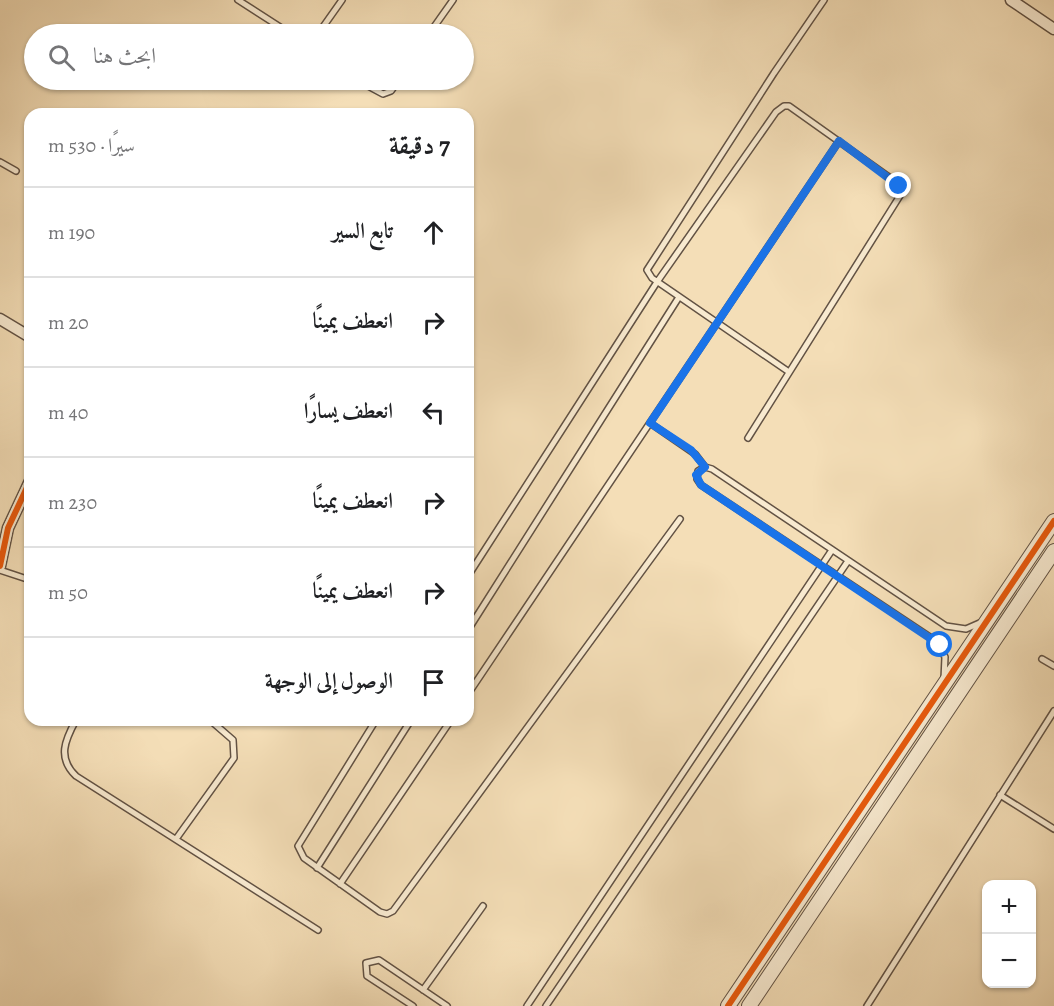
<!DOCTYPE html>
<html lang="ar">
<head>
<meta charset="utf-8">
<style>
  body { margin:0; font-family:Alegreya,Amiri,serif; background:#f2f2f2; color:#202124; direction:rtl }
  .controls { position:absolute; right:18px; bottom:18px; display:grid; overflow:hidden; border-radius:12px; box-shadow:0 2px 4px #0004 }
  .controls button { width:54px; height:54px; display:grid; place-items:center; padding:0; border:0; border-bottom:2px solid #e0e0e0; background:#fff; color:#202124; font:30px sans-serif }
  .stop { position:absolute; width:18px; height:18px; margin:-14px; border:4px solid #1a73e8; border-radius:50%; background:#fff }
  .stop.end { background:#1a73e8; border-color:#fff; box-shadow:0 2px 6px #0008 }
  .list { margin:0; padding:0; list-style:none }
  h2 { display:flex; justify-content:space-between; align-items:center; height:78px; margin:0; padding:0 24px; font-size:26px }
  h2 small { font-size:20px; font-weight:400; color:#757577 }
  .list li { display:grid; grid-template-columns:39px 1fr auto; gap:18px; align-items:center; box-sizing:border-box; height:90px; padding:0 24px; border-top:2px solid #e0e0e0 }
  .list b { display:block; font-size:22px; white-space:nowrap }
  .list em { font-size:20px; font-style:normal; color:#757577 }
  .icon { flex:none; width:33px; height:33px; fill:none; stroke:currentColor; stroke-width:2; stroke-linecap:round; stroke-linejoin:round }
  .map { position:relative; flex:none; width:1054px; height:1006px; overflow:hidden; direction:ltr }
  .search { position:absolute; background:#fff; box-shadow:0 2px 4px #0004; left:24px; top:24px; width:450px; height:66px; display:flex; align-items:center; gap:15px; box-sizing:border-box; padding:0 21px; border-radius:33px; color:#757577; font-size:22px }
  .panel { position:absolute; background:#fff; box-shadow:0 2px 4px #0004; left:24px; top:108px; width:450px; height:618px; border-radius:18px; direction:rtl }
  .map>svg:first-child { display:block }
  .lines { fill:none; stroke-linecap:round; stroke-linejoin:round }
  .service-casing { stroke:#625244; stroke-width:8 }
  .minor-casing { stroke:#625244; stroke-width:13 }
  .tertiary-casing { stroke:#625244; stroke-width:16 }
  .service { stroke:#f8ead0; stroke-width:5 }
  .minor { stroke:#f8ead0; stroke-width:10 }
  .tertiary { stroke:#f8ead0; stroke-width:14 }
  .cycleway-casing { stroke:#f8ead0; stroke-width:10 }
  .cycleway { stroke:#e8590c; stroke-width:6 }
  .route { stroke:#1a73e8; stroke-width:8 }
</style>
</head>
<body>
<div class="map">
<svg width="1054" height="1006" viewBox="0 0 1054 1006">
  <rect width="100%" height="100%" fill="#f4deb7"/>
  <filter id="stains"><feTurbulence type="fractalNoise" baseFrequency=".00333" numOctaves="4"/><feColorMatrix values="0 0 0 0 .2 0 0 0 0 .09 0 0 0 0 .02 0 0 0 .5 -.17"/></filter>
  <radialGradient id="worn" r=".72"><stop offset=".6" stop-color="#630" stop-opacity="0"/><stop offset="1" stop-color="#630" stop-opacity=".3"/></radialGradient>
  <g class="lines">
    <g class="service-casing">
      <path id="service" d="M238 0 291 34
        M318 34 342 0
        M429 34 453 0
        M357 80 383 94 391 91 399 80
        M0 162 16 171
        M789 372 652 278 647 270 774 73 824 0
        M650 423 695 454 705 467
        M0 570 30 580
        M468 576 657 282 776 112 784 106H789L896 182 901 194 748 438
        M468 630 679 297
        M1042 659 1054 666
        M944 679 945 657 936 641 701 485 697 479 698 471 705 467 712 469 946 626 966 629 982 622
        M468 694 839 141
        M76 720C65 740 57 758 76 776L318 930
        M376 720 298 846 304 858 380 912 387 914 393 911 680 519
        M1000 795 1054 829
        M176 839 234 758 233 740 210 720
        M317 868 411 720
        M340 884 451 720
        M423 990 483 906
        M413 1006 367 976 366 963 379 960 447 1006
        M527 1006 832 550
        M546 1006 848 561
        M867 1006 1054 711"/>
    </g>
    <g class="minor-casing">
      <path id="minor" d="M1011 0 1054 29
        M0 319 30 337
        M0 566 8 528 30 481"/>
    </g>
    <g class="tertiary-casing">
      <path id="tertiary" d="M728 1006 1054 521
        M749 1006 1054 551"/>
    </g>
    <use href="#service" class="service"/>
    <use href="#minor" class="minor"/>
    <use href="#tertiary" class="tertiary"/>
    <g class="cycleway-casing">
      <path id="cycleway" d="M0 566 8 528 30 481
        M728 1006 1054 521"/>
    </g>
    <use href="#cycleway" class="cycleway"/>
  </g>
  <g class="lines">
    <path class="route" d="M899 186 839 141 650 423 691 450 705 467 696 475 701 485 940 645"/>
  </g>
  <rect width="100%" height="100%" filter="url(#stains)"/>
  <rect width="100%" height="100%" fill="url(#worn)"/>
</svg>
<div class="controls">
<button>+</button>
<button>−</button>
</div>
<div class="stop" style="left:940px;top:645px"></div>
<div class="stop end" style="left:899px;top:186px"></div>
<div class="search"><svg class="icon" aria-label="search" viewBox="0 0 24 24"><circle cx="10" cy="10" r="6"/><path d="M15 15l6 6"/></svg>ابحث هنا</div>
<section class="panel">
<h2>7 دقيقة<small>سيرًا · 530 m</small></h2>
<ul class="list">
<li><svg class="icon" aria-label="ahead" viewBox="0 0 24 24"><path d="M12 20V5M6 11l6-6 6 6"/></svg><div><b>تابع السير</b></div><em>190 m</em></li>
<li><svg class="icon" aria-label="right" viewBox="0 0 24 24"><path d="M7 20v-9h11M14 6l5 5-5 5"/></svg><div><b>انعطف يمينًا</b></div><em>20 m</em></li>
<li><svg class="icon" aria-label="left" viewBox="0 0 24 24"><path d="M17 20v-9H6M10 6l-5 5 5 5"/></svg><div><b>انعطف يسارًا</b></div><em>40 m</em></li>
<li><svg class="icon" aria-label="right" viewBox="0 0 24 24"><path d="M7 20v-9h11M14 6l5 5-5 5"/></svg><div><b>انعطف يمينًا</b></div><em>230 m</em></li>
<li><svg class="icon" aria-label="right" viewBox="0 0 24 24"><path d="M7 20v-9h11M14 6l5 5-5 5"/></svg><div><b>انعطف يمينًا</b></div><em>50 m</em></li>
<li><svg class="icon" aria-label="arrive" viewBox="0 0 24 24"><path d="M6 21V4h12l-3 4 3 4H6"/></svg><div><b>الوصول إلى الوجهة</b></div></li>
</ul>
</section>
</div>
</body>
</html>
